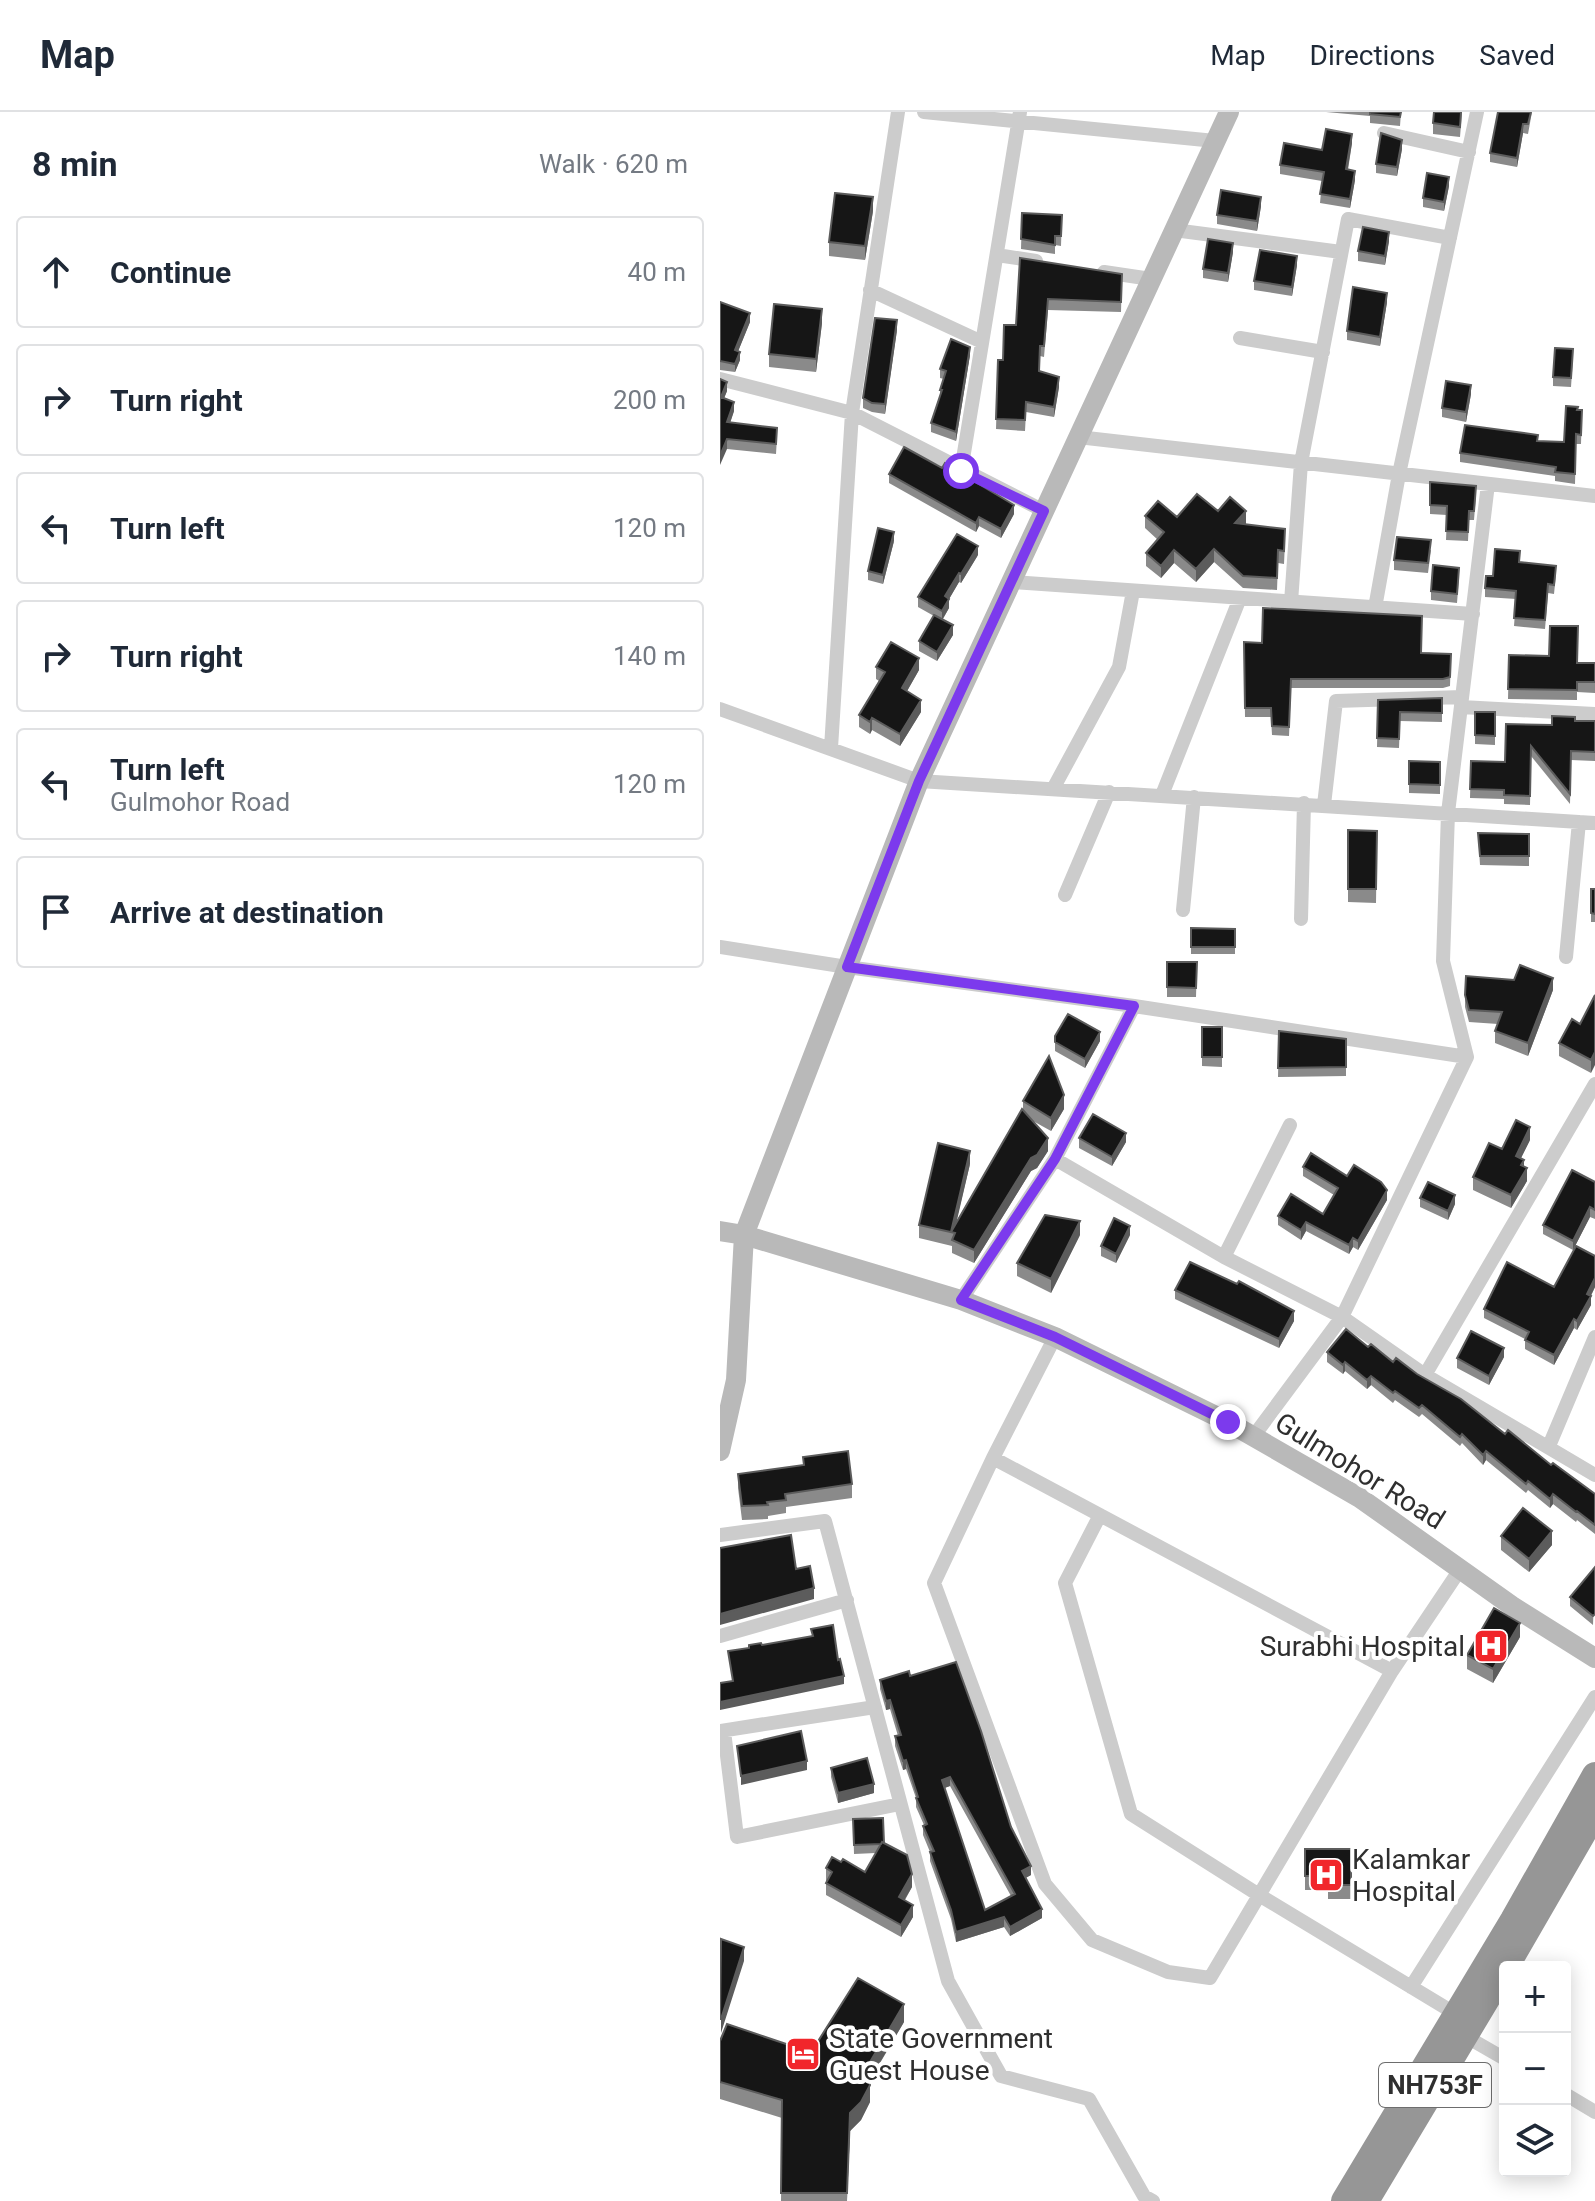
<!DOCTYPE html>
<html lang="en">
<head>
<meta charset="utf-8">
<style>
  body { margin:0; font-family:Roboto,sans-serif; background:#f2f2f3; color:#1f2937 }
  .controls { position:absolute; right:24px; bottom:24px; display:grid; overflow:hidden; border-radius:8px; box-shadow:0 4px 20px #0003 }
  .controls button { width:72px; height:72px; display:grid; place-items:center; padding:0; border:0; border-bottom:2px solid #e0e1e3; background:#fff; color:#1f2937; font:40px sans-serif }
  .stop { position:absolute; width:24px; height:24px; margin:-18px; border:6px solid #7c3aed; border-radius:50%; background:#fff }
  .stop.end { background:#7c3aed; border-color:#fff; box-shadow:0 2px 8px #0008 }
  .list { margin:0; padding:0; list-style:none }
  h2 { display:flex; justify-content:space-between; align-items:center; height:104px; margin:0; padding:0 32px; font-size:34px }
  h2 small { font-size:26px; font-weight:400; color:#747a83 }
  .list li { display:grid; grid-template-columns:52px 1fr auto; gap:24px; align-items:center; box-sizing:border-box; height:112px; margin:0 16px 16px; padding:0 16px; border:2px solid #e0e1e3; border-radius:8px }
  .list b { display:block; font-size:30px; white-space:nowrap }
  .list p { margin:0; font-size:26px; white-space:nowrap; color:#747a83 }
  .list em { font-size:26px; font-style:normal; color:#747a83 }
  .icon { flex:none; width:44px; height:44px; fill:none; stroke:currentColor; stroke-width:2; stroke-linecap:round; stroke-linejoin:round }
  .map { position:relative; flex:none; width:875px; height:2089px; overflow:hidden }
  header { display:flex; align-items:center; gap:48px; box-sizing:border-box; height:112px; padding:0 40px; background:#fff; border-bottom:2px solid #e0e1e3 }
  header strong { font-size:38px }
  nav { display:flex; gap:44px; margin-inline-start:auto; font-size:28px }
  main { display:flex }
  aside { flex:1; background:#fff }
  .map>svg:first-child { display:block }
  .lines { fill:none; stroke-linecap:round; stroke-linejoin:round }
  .street { stroke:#ccc; stroke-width:14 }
  .secondary { stroke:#b9b9b9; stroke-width:20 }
  .highway { stroke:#969696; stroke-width:26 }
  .wall { fill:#8a8a8a; fill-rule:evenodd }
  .shaded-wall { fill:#5c5c5c }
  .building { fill:#161616; stroke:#5c5c5c; stroke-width:2; fill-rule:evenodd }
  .route { stroke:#7c3aed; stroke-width:10 }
  .labels { text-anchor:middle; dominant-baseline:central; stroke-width:8; stroke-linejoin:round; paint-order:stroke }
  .shield { fill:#fff; stroke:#6d6d6d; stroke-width:2 }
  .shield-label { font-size:26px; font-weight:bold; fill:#2f2f2f }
  .street-label { font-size:28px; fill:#2f2f2f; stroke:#fff }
  .poi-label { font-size:28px; fill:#2f2f2f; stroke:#fff; text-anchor:start }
</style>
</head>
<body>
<header>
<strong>Map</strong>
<nav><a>Map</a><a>Directions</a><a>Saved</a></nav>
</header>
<main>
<aside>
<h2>8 min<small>Walk · 620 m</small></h2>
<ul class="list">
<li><svg class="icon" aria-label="ahead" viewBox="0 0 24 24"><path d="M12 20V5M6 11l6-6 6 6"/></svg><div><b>Continue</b></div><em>40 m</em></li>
<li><svg class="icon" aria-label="right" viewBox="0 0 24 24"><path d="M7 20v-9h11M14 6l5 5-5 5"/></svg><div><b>Turn right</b></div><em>200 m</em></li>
<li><svg class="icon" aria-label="left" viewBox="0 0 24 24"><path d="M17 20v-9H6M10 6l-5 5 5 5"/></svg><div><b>Turn left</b></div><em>120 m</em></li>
<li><svg class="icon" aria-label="right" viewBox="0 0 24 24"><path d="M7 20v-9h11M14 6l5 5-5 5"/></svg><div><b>Turn right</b></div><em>140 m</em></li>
<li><svg class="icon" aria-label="left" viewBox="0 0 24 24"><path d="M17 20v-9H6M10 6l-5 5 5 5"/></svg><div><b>Turn left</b><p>Gulmohor Road</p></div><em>120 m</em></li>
<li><svg class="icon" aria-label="arrive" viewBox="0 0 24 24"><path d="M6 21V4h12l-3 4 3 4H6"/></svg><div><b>Arrive at destination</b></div></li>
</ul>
</aside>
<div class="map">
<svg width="875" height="2089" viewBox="0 0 875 2089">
  <rect width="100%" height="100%" fill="#fff"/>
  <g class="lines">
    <path class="street" d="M204 0 495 29
      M664 21 749 40
      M454 118 621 140
      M277 143 316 149
      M384 160 431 167
      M150 178 262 230
      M520 226 603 240
      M0 267 132 301 324 399
      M358 325 875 384
      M241 359 300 0
      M291 470 753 502
      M571 490 581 351 628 107 730 126
      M655 496 679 362 757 0
      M741 595 875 602
      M0 597 199 669 875 711
      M111 636 132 301 178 0
      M333 677 399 555 413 479
      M442 683 520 486
      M604 693 616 589 742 585
      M345 783 389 680
      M463 798 474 685
      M581 807 584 691
      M0 835 127 855 414 894 335 1047 241 1188
      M846 845 859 710
      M414 894 747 945 622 1205 533 1325
      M747 945 723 849 728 701 768 372
      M335 1047 504 1145 622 1205 705 1263 875 1363
      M504 1145 570 1013
      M335 1225 273 1346 214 1471 325 1772 372 1828 448 1860 490 1866 672 1559 741 1456
      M705 1263 875 972
      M829 1334 875 1225
      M273 1346 672 1559
      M380 1403 345 1471 411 1702 539 1783 736 1902
      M0 1423 105 1409 228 1869 281 1964 369 1987 424 2084 433 2089
      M0 1524 127 1488
      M0 1619 155 1595
      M4 1619 17 1725 180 1692
      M691 1875 875 1585
      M745 1924 785 1947
      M845 1982 875 2000"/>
    <path class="secondary" d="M0 1119 24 1123 241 1188 335 1225 508 1310 640 1386 792 1494 875 1546
      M0 1339 16 1268 24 1123 199 669 509 0"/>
    <path class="highway" d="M786 1855 875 1701
      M624 2089 793 1808 875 1663
      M646 2089 785 1857"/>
  </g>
  <path class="wall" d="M606 0H681L680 14 650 11V4Z
    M742 0 740 25 713 22V11Z
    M812 0 808 22 803 21 797 55 770 50V41Z
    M632 31 628 58 635 68 630 96 600 91 602 69 560 62V53L602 38Z
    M682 37 677 64 656 61V52Z
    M729 74 724 99 703 95V86Z
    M541 94 537 119 497 112V103Z
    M153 99 145 148 109 144V130Z
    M302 101 342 103 341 134 335 133V142L301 137Z
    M669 129 665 153 638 149V139Z
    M513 140 508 170 483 166V157Z
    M300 146 402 162 401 200 328 198 324 245 320 244 319 260 339 275 334 305 306 300 305 319 276 317 278 248H283L296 213Z
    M577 153 572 184 534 178V169Z
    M0 190 30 210 18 239 20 248 15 260 0 258Z
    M667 190 660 234 627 228V219Z
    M102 211 96 260 49 255V242Z
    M177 218 165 302 152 300 143 296V286Z
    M250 243 236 329 211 320V311L220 285V278L224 267 220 266V257Z
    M853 246 851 275 833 274V265Z
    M0 267 7 279 4 286 14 299 10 311 57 325 56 342 7 337Z
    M751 282 746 310 722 305V296Z
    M857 298H862L861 332H856L855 372 835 369V364L740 350V341L818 329 844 330Z
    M169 362 245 364 294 402 281 426 259 414 256 420 169 371Z
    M710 370 756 383 754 408H749L748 429 726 428 727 403 710 402Z
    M498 399 565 430 564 452 558 451 557 478 523 476 494 450 476 470 454 451 441 466 426 454V441L438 428 425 416V404L457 405Z
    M174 429 163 472 148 468V459Z
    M711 438 708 461 674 458V448Z
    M258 443 241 471 239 470 229 487V496L223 507 233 523 217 549 199 539V529L214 504 198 495V485Z
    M800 450 836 462 834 482 828 481 825 517 794 514 796 487 765 485V476L773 464Z
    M739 465 737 491 711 488V479Z
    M524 530 731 542 730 574 723 576H571L569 624 552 623 551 605H525Z
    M789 543 857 551H875V581L857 580V588L788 587Z
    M156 555 199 558 187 579 201 600 180 634 152 618 150 622 139 615V603L159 569 156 567Z
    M722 586V610L680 609 679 636 657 635 658 588Z
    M755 600H775V633L755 632Z
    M855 609H875V649L851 648 850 692 811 644 810 693 784 692V687L750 686 751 649 785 650 832 613Z
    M689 649 720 650V682L689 681Z
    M628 718 657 719 656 791 628 790Z
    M758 721 809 722V754L760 753Z
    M871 777H875V810H871Z
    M471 816 515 817V842H471Z
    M447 850H477L476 885H447Z
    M833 878 808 944 775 931V919L778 912 749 910 745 895V883Z
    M875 883 871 961 839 944V931L860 912Z
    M482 915H502V955L482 954Z
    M559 919 626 927V964L558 965Z
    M335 924 380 929 365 956 335 939Z
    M303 989 344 997 331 1019 313 1009 328 1039 317 1056 311 1059 254 1151 232 1141V1134L199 1126V1113L250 1052 236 1110 303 997Z
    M359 1026 406 1030 392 1054 359 1036Z
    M810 1028 801 1046 807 1069 791 1096 753 1078V1065L782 1037Z
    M583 1055 667 1088 638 1138 633 1135 629 1142 586 1119 581 1128 558 1113V1104L603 1102 614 1083 583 1064Z
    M875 1070V1107L870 1105 853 1138 823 1122V1113Z
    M700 1086 735 1092 728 1108 700 1095Z
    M360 1123 331 1181 297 1164V1151Z
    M410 1123 396 1151 381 1144V1134Z
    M875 1144V1175L871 1184V1193L857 1218 854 1216 834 1253 805 1237V1227L764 1206V1197L834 1175Z
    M517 1172 574 1209 559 1236 455 1187V1178Z
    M648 1235 697 1262 875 1382V1422L857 1408 856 1410 833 1392 830 1396 808 1378 806 1381 766 1348 763 1353 742 1331 740 1334 702 1302 699 1305 675 1288 673 1291 651 1273 647 1277 625 1259 623 1262 607 1250V1240Z
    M784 1245 769 1273 737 1256V1246Z
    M83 1345 132 1372V1386L66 1395V1401L48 1404V1407L22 1408 18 1376V1362L83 1353Z
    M781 1424 832 1433 809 1460 781 1438Z
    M875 1455 873 1513 850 1494V1485Z
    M800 1525 773 1571 747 1557V1543Z
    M190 1564 291 1715 311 1763 305 1766 322 1806 290 1824 284 1815 236 1830 231 1807 210 1749V1740L203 1723V1714L204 1713 196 1695V1686L186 1657 183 1658 175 1634V1624H178L170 1597 166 1598 160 1577V1568ZM230 1674 291 1784 265 1798 224 1676Z
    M111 1656 154 1681 118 1691 111 1665Z
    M133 1707 164 1731 192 1775 185 1788 193 1805 181 1825 106 1783V1756L121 1750 145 1760 156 1741 134 1742Z
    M585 1737H631V1787H608V1778H585Z
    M184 1910 149 1970 150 1990 141 2008 130 2019 127 2089H61L62 2006 0 1987V1929L78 1936 95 1934Z"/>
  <path class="shaded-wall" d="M803 12V21L797 55V46Z
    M632 22V31L626 67V57Z
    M682 28V37L677 64V55Z
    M635 59V68L630 96V87Z
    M729 65V74L724 99V90Z
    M153 85V99L145 148V134Z
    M541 85V94L537 119V109Z
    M669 120V129L665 153V144Z
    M513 131V140L508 170V161Z
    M577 144V153L572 184V175Z
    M667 181V190L660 234V225Z
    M102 197V211L96 260V247Z
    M30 201V210L15 247V238Z
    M177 208V218L165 302V292Z
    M250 235V243L236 329V320Z
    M20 240V248L15 260V252Z
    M339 265V275L334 305V295Z
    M7 270V279L1 294V285Z
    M751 273V282L746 310V300Z
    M14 290V299L7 320V310Z
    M7 327V337L0 353V344Z
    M294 393V402L281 426V417Z
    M526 399V412L515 424V411Z
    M259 405V414L256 420V411Z
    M174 420V429L163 472V463Z
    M258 434V443L241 471V462Z
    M494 437V450L476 470V457Z
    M454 438V451L441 466V454Z
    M239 461V470L225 494V484Z
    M229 487V496L222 508V499Z
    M233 513V523L217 549V540Z
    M199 546V558L182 588V576Z
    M201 588V600L180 634V622Z
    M152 606V618L150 622V610Z
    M833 866V878L808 944V931Z
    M380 920V929L365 956V947Z
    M875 940V953L871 961V948Z
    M344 983V997L331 1019V1006Z
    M810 1015V1028L796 1056V1044Z
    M406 1021V1030L392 1054V1045Z
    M328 1026V1039L317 1056 311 1059 254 1151V1138L311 1046Z
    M250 1039V1052L234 1121 231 1120Z
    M804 1048V1060L807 1056V1069L791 1096V1083Z
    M667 1078V1088L638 1138V1129Z
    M735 1083V1092L728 1108V1099Z
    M870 1095V1105L853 1138V1129Z
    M360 1109V1123L331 1181V1167Z
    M586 1110V1119L581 1128V1118Z
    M410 1114V1123L396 1151V1142Z
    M633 1126V1135L629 1142V1133Z
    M875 1166V1175L867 1191V1182Z
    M871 1184V1193L857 1218V1209Z
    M574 1199V1209L559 1236V1227Z
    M854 1207V1216L834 1253V1243Z
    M784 1236V1245L769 1273V1264Z
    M625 1250V1259L623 1262V1253Z
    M651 1264V1273L647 1277V1268Z
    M766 1339V1348L763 1353V1343Z
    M833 1382V1392L830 1396V1387Z
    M832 1419V1433L809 1460V1447Z
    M94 1476V1487L0 1513V1502Z
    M800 1511V1525L773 1571V1557Z
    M124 1564V1572L0 1598V1590Z
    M170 1588V1597L166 1598V1589Z
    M186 1648V1657L183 1658V1649Z
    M87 1649V1658L21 1673V1664Z
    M230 1665V1674L222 1677V1668Z
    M154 1672V1681L118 1691V1681Z
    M311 1754V1763L302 1768V1759Z
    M192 1762V1775L179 1797V1785Z
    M193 1793V1805L181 1825V1813Z
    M322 1797V1806L290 1824V1815Z
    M284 1805V1815L236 1830V1820Z
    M24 1835V1849L1 1921V1907Z
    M184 1892V1910L146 1974V1957Z
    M150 1973V1990L141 2008 130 2019 127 2089 130 2001Z"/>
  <path class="building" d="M650 0H681L680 5 650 2Z
    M714 0H741L740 15 713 11Z
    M778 0H811L808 12H803L797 46 770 41Z
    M606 17 632 22 626 57 635 59 630 87 600 82 604 60 560 53 564 31 602 38Z
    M661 21 682 28 677 55 656 52Z
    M707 61 729 65 724 90 703 86Z
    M501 78 541 85 537 109 497 103Z
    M115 81 153 85 145 134 109 130Z
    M302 101 342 103 341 124H335V133L301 127Z
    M643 115 669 120 665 144 638 139Z
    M488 127 513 131 508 161 483 157Z
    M540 138 577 144 572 175 534 169Z
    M300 146 402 162 401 190 328 187 324 234H320L319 259 339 265 334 295 306 290 305 308 276 307 278 248H283L284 213H296Z
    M633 175 667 181 660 225 627 219Z
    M0 190 30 201 15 238 20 240 15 252 0 249Z
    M54 192 102 197 96 247 49 242Z
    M155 206 177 208 165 292 152 291 143 286Z
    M231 227 250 235 236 320 211 311 222 278H220L226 259 220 257Z
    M835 236 853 237 851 266 833 265Z
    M0 267 7 270 1 285 14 290 7 310 57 316 56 332 7 327 0 344Z
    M726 269 751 273 746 300 722 296Z
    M846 294 858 295 857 298H862L861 323 856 322 855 362 835 360 836 355 740 341 745 313 818 323 817 329 844 330Z
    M184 335 222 356 225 351 245 361 244 363 294 393 281 417 259 405 256 411 169 362Z
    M710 370 756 374 754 399H749L748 420 726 419 727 394 710 393Z
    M477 382 498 399 510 385 526 399 515 411 565 417 564 439 558 438 557 466 523 464 494 437 476 457 454 438 441 454 426 441 444 420 425 404 438 389 457 405Z
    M158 416 174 420 163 463 148 459Z
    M237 422 258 434 241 462 239 461 225 484 229 487 222 499 198 485Z
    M677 425 711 428 708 451 674 448Z
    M775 437 800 439 799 450 836 454 834 473 828 472 825 508 794 506 796 479 765 476 766 464H773Z
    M713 453 739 456 737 482 711 479Z
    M543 496 702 504 701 541 731 542 730 565 723 567H571L569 615 552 614 551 596H525L524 530 542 531Z
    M214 503 233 513 217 540 199 529Z
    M830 514H858L857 551H875V570H857V578L788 577 789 543 829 544Z
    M171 530 199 546 182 576 201 588 180 622 152 606 150 610 139 603 165 560 156 555Z
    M722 586V601L680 600 679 627 657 626 658 588Z
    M755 600H775V624L755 623Z
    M832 604 855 605V609H875V640L851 639 850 682 811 634 810 684 784 683V678L750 677 751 649 785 650 786 612 832 613Z
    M689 649 720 650V673L689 672Z
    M628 718 657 719 656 777H628Z
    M758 721 809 722V744H760Z
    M871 777H875V802L871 801Z
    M471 816 515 817V835H471Z
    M447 850H477L476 876 447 875Z
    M800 853 833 866 808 931 775 919 782 900 749 898 745 883 746 864 794 868Z
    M875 883V940L871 948 839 931 852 907 860 912Z
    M348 902 380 920 365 947 335 930V924Z
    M482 915H502V945H482Z
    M559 919 626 927V955L558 956Z
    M329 944 344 983 331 1006 303 989Z
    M302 997 328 1026 317 1043 311 1046 254 1138 232 1128 235 1121 199 1113 218 1031 250 1039 231 1120Z
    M373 1002 406 1021 392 1045 359 1026Z
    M796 1008 810 1015 796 1044 804 1048 801 1053 807 1056 791 1083 753 1065 769 1031 782 1037Z
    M591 1041 627 1064 634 1053 661 1070 667 1078 638 1129 633 1126 629 1133 586 1110 581 1118 558 1104 571 1082 603 1102 618 1076 583 1055Z
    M852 1058 875 1070V1098L870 1095 853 1129 823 1113Z
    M708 1070 735 1083 728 1099 700 1086Z
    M325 1103 360 1109 331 1167 297 1151Z
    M394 1106 410 1114 396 1142 381 1134Z
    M856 1134 875 1144V1166L867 1182 871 1184 857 1209 854 1207 834 1243 805 1228 809 1220 764 1197 787 1150 834 1175Z
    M470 1150 517 1172 519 1169 574 1199 559 1227 455 1178Z
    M626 1217 648 1235 651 1232 673 1250 676 1246 697 1262 741 1287 785 1322 788 1318 831 1353 833 1351 875 1382V1413L857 1399 856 1400 833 1382 830 1387 808 1369 806 1372 766 1339 763 1343 742 1322 740 1325 702 1293 699 1296 675 1279 673 1281 651 1264 647 1268 625 1250 623 1253 607 1240Z
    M751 1219 784 1236 769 1264 737 1246Z
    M128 1339 132 1372 65 1382 66 1388 47 1390 48 1393 22 1394 18 1362 84 1353 83 1345Z
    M803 1396 832 1419 809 1447 781 1424Z
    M71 1423 76 1457 90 1454 94 1476 0 1502V1436Z
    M875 1455V1502L873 1504 850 1485Z
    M774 1496 800 1511 773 1557 747 1543Z
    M113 1513 118 1548 120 1547 124 1564 0 1590V1571L13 1569 8 1539 29 1536V1533L41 1531 42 1533 93 1524 91 1517Z
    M236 1550 261 1619 291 1715 311 1754 302 1759 322 1797 290 1815 284 1805 236 1820 231 1798 210 1740 214 1739 203 1714 207 1712 196 1686 198 1685 186 1648 183 1649 175 1624 181 1623 170 1588 166 1589 160 1568 189 1559 190 1564ZM230 1665 295 1782 265 1798 222 1668Z
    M81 1619 87 1649 21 1664 17 1634Z
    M147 1646 154 1672 118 1681 111 1656Z
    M163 1706 164 1731 162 1730 161 1732 134 1733 133 1707Z
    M162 1730 187 1743 192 1762 179 1785 193 1793 181 1813 106 1771 112 1760 106 1756 112 1745 121 1750 123 1747 145 1760Z
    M585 1737H631V1773H608V1764H585Z
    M1 1827 24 1835 1 1907H0Z
    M138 1866 184 1892 146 1957 150 1973 141 1990 130 2001 127 2081H61L62 1988 0 1970V1929L7 1912 78 1936 83 1929 95 1934Z"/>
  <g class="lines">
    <path class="route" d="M241 359 324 399 199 669 127 855 414 894 335 1047 241 1188 335 1225 508 1310"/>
  </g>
  <defs>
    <g id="hospital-square" transform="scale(1.8)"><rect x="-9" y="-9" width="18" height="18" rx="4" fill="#f1262b" stroke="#fff"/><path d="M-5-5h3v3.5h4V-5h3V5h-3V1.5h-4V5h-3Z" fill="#fff"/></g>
    <g id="hotel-square" transform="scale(1.8)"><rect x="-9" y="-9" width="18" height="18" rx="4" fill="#f1262b" stroke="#fff"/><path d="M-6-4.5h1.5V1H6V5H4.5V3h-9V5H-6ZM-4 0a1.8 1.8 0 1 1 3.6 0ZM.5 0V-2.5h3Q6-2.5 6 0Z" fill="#fff"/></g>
  </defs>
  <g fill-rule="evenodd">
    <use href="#hospital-square" x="771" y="1534"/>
    <use href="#hospital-square" x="606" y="1763"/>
    <use href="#hotel-square" x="83" y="1942"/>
  </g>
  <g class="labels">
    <rect class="shield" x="659" y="1951" width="112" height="44" rx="6"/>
    <g class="shield-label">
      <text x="715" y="1973">NH753F</text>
    </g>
    <g class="street-label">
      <text transform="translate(640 1359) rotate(32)">Gulmohor Road</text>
    </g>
    <g class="poi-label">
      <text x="745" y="1534" text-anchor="end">Surabhi Hospital</text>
      <text x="632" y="1747">Kalamkar<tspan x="632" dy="32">Hospital</tspan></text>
      <text x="109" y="1926">State Government<tspan x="109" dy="32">Guest House</tspan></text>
    </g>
  </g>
</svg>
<div class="controls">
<button>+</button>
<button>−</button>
<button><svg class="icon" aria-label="layers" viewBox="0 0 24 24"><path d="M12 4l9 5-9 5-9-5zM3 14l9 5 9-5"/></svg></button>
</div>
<div class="stop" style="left:241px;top:359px"></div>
<div class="stop end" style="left:508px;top:1310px"></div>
</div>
</main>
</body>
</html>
